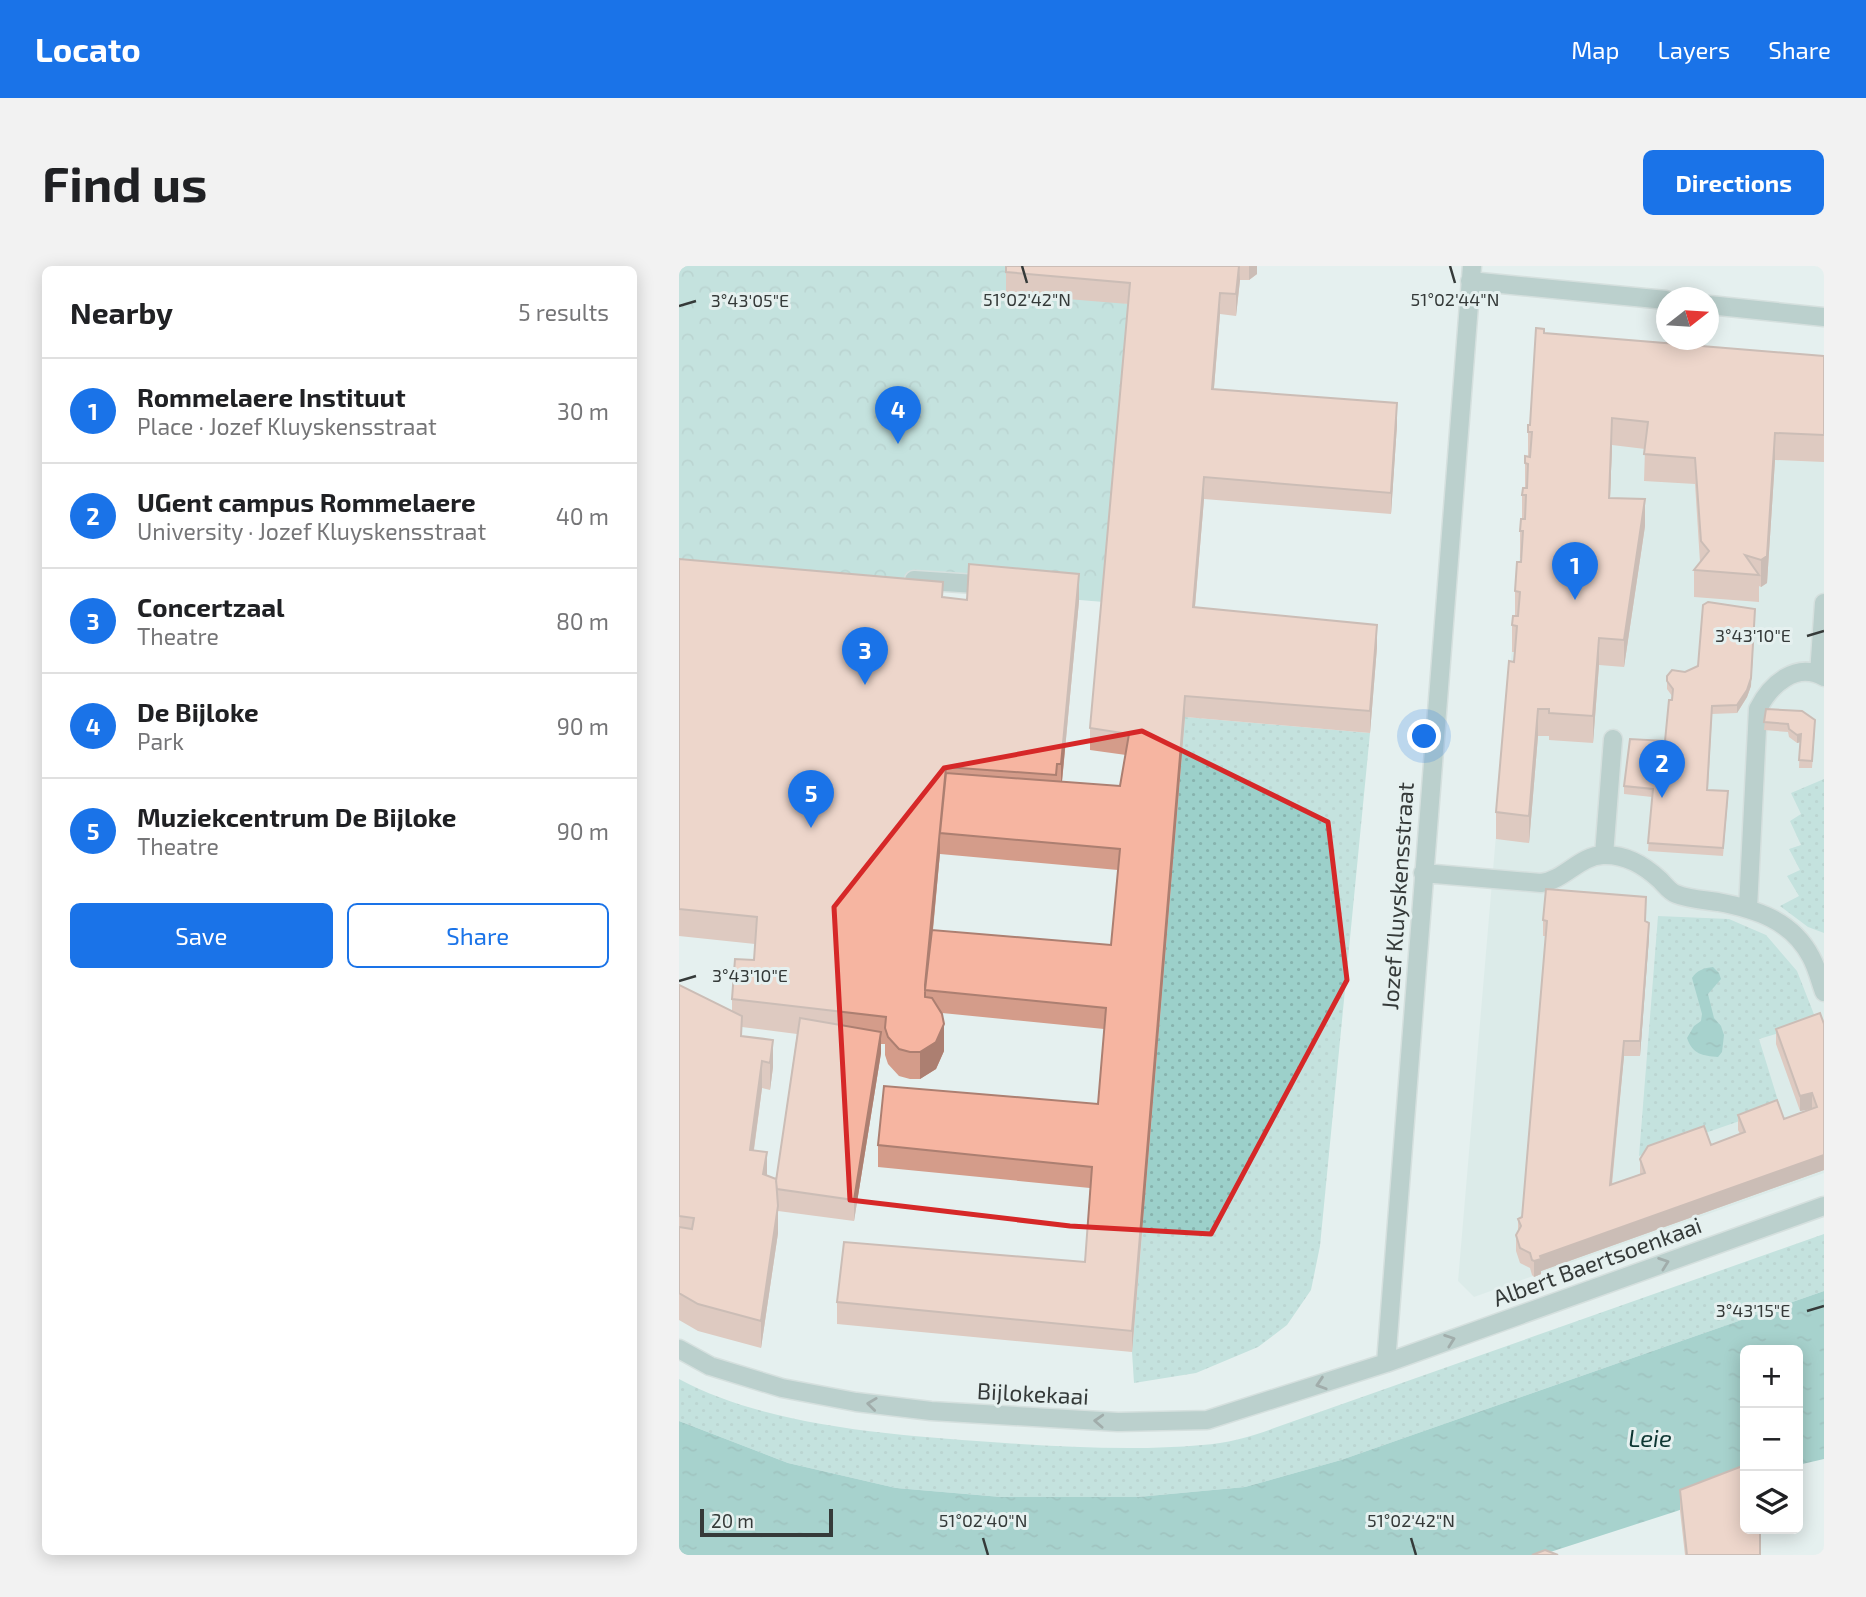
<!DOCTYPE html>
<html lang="en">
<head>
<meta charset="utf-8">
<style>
  body { margin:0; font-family:"Exo 2",sans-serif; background:#f2f2f2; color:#202124 }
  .controls { position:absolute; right:21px; bottom:21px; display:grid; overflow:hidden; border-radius:10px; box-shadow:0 4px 18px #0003 }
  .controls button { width:63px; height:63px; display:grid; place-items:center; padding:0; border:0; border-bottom:2px solid #e0e0e0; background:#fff; color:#202124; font:35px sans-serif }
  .compass { position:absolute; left:977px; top:21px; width:63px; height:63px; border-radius:50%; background:#fff; box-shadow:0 4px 18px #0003; rotate:73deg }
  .scale { position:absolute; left:21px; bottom:18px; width:133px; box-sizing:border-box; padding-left:7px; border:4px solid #353a39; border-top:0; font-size:19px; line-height:24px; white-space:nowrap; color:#353a39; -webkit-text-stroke:5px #e5f0ef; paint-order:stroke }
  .you { position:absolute; left:746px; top:471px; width:24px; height:24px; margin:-18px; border:5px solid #fff; border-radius:50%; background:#1a73e8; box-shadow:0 0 0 10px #1a73e833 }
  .badge { display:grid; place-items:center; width:46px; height:46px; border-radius:50%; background:#1a73e8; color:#fff; font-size:23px; font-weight:700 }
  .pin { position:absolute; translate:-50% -58px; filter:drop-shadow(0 2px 4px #0008) }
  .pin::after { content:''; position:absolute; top:37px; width:24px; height:21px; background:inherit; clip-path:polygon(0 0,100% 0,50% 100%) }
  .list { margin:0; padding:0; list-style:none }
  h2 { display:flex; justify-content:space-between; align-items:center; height:91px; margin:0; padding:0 28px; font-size:30px }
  h2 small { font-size:23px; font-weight:400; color:#757577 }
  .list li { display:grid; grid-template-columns:46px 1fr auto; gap:21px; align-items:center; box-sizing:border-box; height:105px; padding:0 28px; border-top:2px solid #e0e0e0 }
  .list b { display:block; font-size:26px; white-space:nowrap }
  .list p { margin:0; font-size:23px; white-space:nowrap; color:#757577 }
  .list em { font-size:23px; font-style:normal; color:#757577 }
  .actions { display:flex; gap:14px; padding:21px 28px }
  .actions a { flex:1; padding:16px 0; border:2px solid #1a73e8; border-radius:10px; text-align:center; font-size:24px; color:#1a73e8 }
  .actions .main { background:#1a73e8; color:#fff }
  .icon { flex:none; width:38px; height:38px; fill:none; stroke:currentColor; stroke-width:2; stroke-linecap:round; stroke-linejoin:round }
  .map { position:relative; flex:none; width:1145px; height:1289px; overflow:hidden; border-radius:10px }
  header { display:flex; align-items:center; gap:42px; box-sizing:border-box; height:98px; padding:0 35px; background:#1a73e8; color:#fff }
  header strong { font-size:33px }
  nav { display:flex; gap:38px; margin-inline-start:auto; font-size:24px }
  .intro { display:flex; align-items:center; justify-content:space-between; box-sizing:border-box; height:168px; padding:0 42px }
  h1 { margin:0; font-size:49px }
  .button { padding:18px 32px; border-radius:10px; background:#1a73e8; color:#fff; font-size:24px; font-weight:700 }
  main { display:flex; gap:42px; padding:0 42px }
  aside { flex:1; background:#fff; border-radius:10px; box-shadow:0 4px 18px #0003 }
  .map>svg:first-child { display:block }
  .built { fill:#d1e5e3 }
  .grass { fill:url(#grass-dots) }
  .park { fill:url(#park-crowns) }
  .water { fill:url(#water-ripples) }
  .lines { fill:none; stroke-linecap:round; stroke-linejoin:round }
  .minor-casing { stroke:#c2cccb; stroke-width:21 }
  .minor { stroke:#87a8a4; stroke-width:18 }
  .wall { fill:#d49c8a; fill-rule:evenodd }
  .shaded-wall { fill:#ac7f71 }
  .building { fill:#f6b5a1; stroke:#ac7f71; stroke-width:2 }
  .oneway { stroke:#4e5b59 }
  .marked { fill:none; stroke:#d62828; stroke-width:5; stroke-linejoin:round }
  .ticks { fill:none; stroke:#353a39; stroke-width:2.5 }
  .labels { text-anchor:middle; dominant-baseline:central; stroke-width:6; stroke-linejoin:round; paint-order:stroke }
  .street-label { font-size:23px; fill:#353a39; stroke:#e5f0ef }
  .water-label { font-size:24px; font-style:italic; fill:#0d3632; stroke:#e5f0ef }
  .ticks-label { font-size:18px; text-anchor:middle; fill:#353a39; stroke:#e5f0ef; stroke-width:6; stroke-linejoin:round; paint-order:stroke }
</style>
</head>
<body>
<header>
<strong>Locato</strong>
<nav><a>Map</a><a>Layers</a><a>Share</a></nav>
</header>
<div class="intro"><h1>Find us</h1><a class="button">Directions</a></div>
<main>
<aside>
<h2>Nearby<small>5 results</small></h2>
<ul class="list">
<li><span class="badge">1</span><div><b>Rommelaere Instituut</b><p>Place · Jozef Kluyskensstraat</p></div><em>30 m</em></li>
<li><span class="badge">2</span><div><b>UGent campus Rommelaere</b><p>University · Jozef Kluyskensstraat</p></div><em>40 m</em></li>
<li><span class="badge">3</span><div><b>Concertzaal</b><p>Theatre</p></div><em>80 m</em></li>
<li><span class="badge">4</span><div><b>De Bijloke</b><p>Park</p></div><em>90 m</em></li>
<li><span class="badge">5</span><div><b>Muziekcentrum De Bijloke</b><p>Theatre</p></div><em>90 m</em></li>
</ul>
<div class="actions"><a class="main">Save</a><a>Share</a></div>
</aside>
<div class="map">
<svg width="1145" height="1289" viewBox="0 0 1145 1289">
  <defs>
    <pattern id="grass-dots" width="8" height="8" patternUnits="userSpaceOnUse" patternTransform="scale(1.75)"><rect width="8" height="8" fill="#9cd0ca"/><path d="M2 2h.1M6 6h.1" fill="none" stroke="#87b3ae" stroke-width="1.8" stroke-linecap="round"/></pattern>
    <pattern id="park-crowns" width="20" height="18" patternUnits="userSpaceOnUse" patternTransform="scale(1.75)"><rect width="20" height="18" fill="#9cd0ca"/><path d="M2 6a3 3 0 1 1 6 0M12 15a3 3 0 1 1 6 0" fill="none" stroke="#87b3ae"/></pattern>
    <pattern id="water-ripples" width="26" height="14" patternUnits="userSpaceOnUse" patternTransform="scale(1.75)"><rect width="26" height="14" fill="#5bada5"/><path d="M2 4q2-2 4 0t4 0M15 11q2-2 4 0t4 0" fill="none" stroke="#4c8e87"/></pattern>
  </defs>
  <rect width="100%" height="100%" fill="#e5f0ef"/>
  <path class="built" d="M1145 118V907L795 1031 779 1015 849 193Z"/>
  <path class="grass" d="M506 451 691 467 641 980 632 1024 608 1059 579 1081 517 1107 455 1117 453 1086Z
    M1145 513V667L1129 661 1101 640 1120 630 1108 610 1121 604 1110 583 1122 579 1111 555 1122 548 1112 527Z
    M979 650 1050 653 1087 669 1118 705 1138 756 1080 773 1101 841 960 890Z
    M1145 968V1025L662 1194 566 1221 459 1231H322L217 1222 109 1197 0 1155V1113C90 1162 225 1170 326 1177 392 1181 457 1185 523 1179 555 1177 585 1166 615 1155Z"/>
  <path class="park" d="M0 0H330L451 39 425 336 290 325 0 318Z"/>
  <path class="water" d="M1034 701 1040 707 1042 713 1029 728 1035 752 1042 760 1045 769 1043 786 1039 791C1024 790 1013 788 1008 772L1015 760 1022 755 1023 748 1013 712C1018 704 1025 702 1034 701Z
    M1145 1025V1193L1119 1199V1084H1066V1219L998 1245 862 1289H0V1155L109 1197 217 1222 322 1231H459L566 1221 662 1194Z"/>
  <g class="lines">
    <g class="minor-casing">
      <path id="minor" d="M791 15 987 34
        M1030 39 1145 51
        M235 314 312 319
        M1140 408 1145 337
        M925 589 934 473
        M744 607 862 617C886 614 900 590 924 589 947 588 965 599 981 614 986 619 991 626 997 628 1009 633 1025 634 1039 636 1076 643 1113 654 1132 691 1138 702 1141 715 1145 726
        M1069 642 1079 443C1091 419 1117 395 1145 411
        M0 1083 31 1100 103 1122 177 1136 252 1145 439 1156 528 1154 707 1097 1145 940
        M707 1097 793 0"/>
    </g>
    <use href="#minor" class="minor"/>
  </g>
  <path class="wall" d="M327 0H578V8L570 14H561L557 50 541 48 535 123 718 159 712 248 525 233 516 341 698 381 691 467 506 451 453 1086 158 1058V1036L406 996 411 922 199 901V879L419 838 425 763 263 747 265 785 257 803 241 813H231L220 810 209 798 206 789V778H202V787L175 955 99 945V967L82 1082 19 1065 0 1054V719L53 746V733L75 694 76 678 0 670V293L288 334 400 335 383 516 441 520 447 489 411 484V462L449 38 327 28ZM261 587V588L439 604 432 679 254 664ZM63 761 118 768 97 915 88 910 75 884 83 822 91 824 94 801V774L63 770Z
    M865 67 1145 90V196L1096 194 1088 317 1082 321 1080 320V336L1015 331V304L1021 296 1016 218 965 215 966 183 933 179 931 232 966 260 945 401 920 399 914 477 870 474V470H859L850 577 817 573V546L835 396 836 386H833V359L836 350V325L842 292H841V265L843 253V229L846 222V190H849V159H851Z
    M988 415 1072 420 1068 431 1058 447 1033 448 1029 524 1049 533 1044 590 969 585 973 531 945 528V520L986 475 993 430 988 423Z
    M1087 443 1136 462 1133 502H1120L1121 476 1118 477 1110 471 1109 466 1085 464Z
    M864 654 967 656 970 672 961 790H945L933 919 961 908V893L1032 879 1061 868 1059 864V849L1105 853 1131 843 1121 845 1097 778V763L1145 758V904L862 1005V1008L855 1011 853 1009 851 1002 841 997 837 985V969L839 965V953L843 951 867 670H864Z
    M1001 1224 1081 1289H1006L1001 1245Z"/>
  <path class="shaded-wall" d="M560 0 561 14 557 50V28Z
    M570 0H578V8L570 14Z
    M541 27V48L533 145V123Z
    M718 137V159L712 248V227Z
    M933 152V179L930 259V232Z
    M1096 167V194L1088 317 1082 321V294Z
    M525 211V233L514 363V341Z
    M966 233V260L945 401V374Z
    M400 308V335L382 525V498Z
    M1076 351 1072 420 1068 431 1058 447V439Z
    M698 359V381L691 467V445Z
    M920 372V399L914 477V450Z
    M506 430V451L453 1086V1065Z
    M859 443V470L850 577V550Z
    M1122 468V476L1118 477V469Z
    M267 501 261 567V587L248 724 246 719Z
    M970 657V672L961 790V775Z
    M265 758V785L257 803 241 813V786Z
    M202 766V787L175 955V934Z
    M94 774V801L91 824V797Z
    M945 775V790L931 934V919Z
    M83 795V822L71 911V884Z
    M1133 827V843L1121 845V830Z
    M88 886V913L84 908Z
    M1145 889V904L862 1005V1008L855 1011V995L861 990Z
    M99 940V967L82 1082V1055Z"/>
  <path class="building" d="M327 0H560L557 28 541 27 533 123 718 137 712 227 525 211 514 341 698 359 691 445 506 430 453 1065 158 1036 165 976 406 996 413 901 199 879 205 820 419 838 427 742 246 724 253 664 432 679 441 583 261 567 267 507 441 520 450 468 411 462 451 17 327 6Z
    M857 62 865 63V67L1145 90V169L1096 167 1088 290 1082 294 1066 289 1080 309 1015 304 1030 285 1022 275 1016 192 965 188 969 156 933 152 930 232 966 233 945 374 920 372 914 450 870 447V443H859L850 550 817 546 830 395 835 396 838 360 833 359 834 350H839L841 326 836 325 838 296H842L844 265H841L842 253H846L847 229H843L844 222H848L849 198 846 197V190L851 191 853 166H849V159H851Z
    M0 293 264 316 263 331 288 334 290 298 400 308 382 498H378L377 509 267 501 246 719V731L253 732 263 748 265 758 257 776 241 786H231L220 783 209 771 206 762 207 751 53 733 56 693 75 694 78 651 0 643Z
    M1029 336 1076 343 1072 412 1068 424 1058 439 1033 440 1028 524 1049 525 1044 582 969 577 974 523 945 520 951 473 986 475 990 434H993L994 423 988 415V410L993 404 1006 406 1019 400 1024 339Z
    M1087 443 1123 445 1136 454 1133 495 1120 494 1122 468 1118 469 1110 463 1109 458 1085 456Z
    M867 623 967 631 966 655 970 657 961 775H945L931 919 966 907 961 893 969 880 1025 860 1032 879 1066 866 1059 849 1098 834 1105 853 1138 841 1133 827 1121 830 1097 763 1141 747 1145 758V889L861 990 862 993 855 995 853 994 851 987 841 982 837 969 842 960 839 953 843 951 868 655 864 654Z
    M0 719 63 750 62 770 94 774 91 797 83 795 71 884 88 886 84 908 97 913 99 940 82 1055 19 1038 0 1027V961L13 963 15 952 0 950Z
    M121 752 202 766 175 934 98 923 97 915Z
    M1066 1199V1263H1081V1289H1008L1001 1224Z
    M866 1284 879 1289H853Z"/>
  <defs><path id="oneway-chevron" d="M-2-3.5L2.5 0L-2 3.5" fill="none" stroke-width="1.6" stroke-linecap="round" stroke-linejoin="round" transform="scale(1.75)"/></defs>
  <g class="oneway">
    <use href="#oneway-chevron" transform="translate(985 997) rotate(-20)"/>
    <use href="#oneway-chevron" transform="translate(771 1074) rotate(-20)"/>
    <use href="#oneway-chevron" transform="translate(642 1118) rotate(162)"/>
    <use href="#oneway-chevron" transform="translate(193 1138) rotate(-173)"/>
    <use href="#oneway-chevron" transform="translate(420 1155) rotate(-177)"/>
  </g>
  <path d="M0 0H1145V1289H0ZM463 465 649 556 668 714 532 968 391 960 171 934 155 641 265 502Z" fill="#e5f0ef" fill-opacity=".55" fill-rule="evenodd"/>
  <path class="marked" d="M463 465 649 556 668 714 532 968 391 960 171 934 155 641 265 502Z"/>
  <path class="ticks" d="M343 0 348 17M771 0 776 17M0 40 17 35M1128 370 1145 365M0 715 17 710M1128 1045 1145 1040M304 1272 309 1289M732 1272 737 1289"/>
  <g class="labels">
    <g class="street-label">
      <text transform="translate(718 630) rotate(-86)">Jozef Kluyskensstraat</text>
      <text transform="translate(918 995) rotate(-20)">Albert Baertsoenkaai</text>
      <text transform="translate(354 1127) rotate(3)">Bijlokekaai</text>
    </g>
    <g class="water-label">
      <text x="971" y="1171">Leie</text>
    </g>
  </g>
  <g class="ticks-label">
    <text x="348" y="40">51°02'42"N</text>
    <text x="776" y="40">51°02'44"N</text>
    <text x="71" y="41">3°43'05"E</text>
    <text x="1074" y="376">3°43'10"E</text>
    <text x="71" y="716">3°43'10"E</text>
    <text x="1074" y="1051">3°43'15"E</text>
    <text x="304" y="1261">51°02'40"N</text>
    <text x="732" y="1261">51°02'42"N</text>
  </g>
</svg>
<div class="controls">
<button>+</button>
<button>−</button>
<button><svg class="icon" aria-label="layers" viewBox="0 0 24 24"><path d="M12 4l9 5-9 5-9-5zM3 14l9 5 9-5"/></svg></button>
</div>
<svg class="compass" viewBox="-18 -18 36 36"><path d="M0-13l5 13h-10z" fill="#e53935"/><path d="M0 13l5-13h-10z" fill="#757577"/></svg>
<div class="scale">20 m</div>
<div class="you"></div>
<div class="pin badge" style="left:896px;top:334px">1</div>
<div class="pin badge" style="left:983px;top:532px">2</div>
<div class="pin badge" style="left:186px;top:419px">3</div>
<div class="pin badge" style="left:219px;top:178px">4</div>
<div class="pin badge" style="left:132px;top:562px">5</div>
</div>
</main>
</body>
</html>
